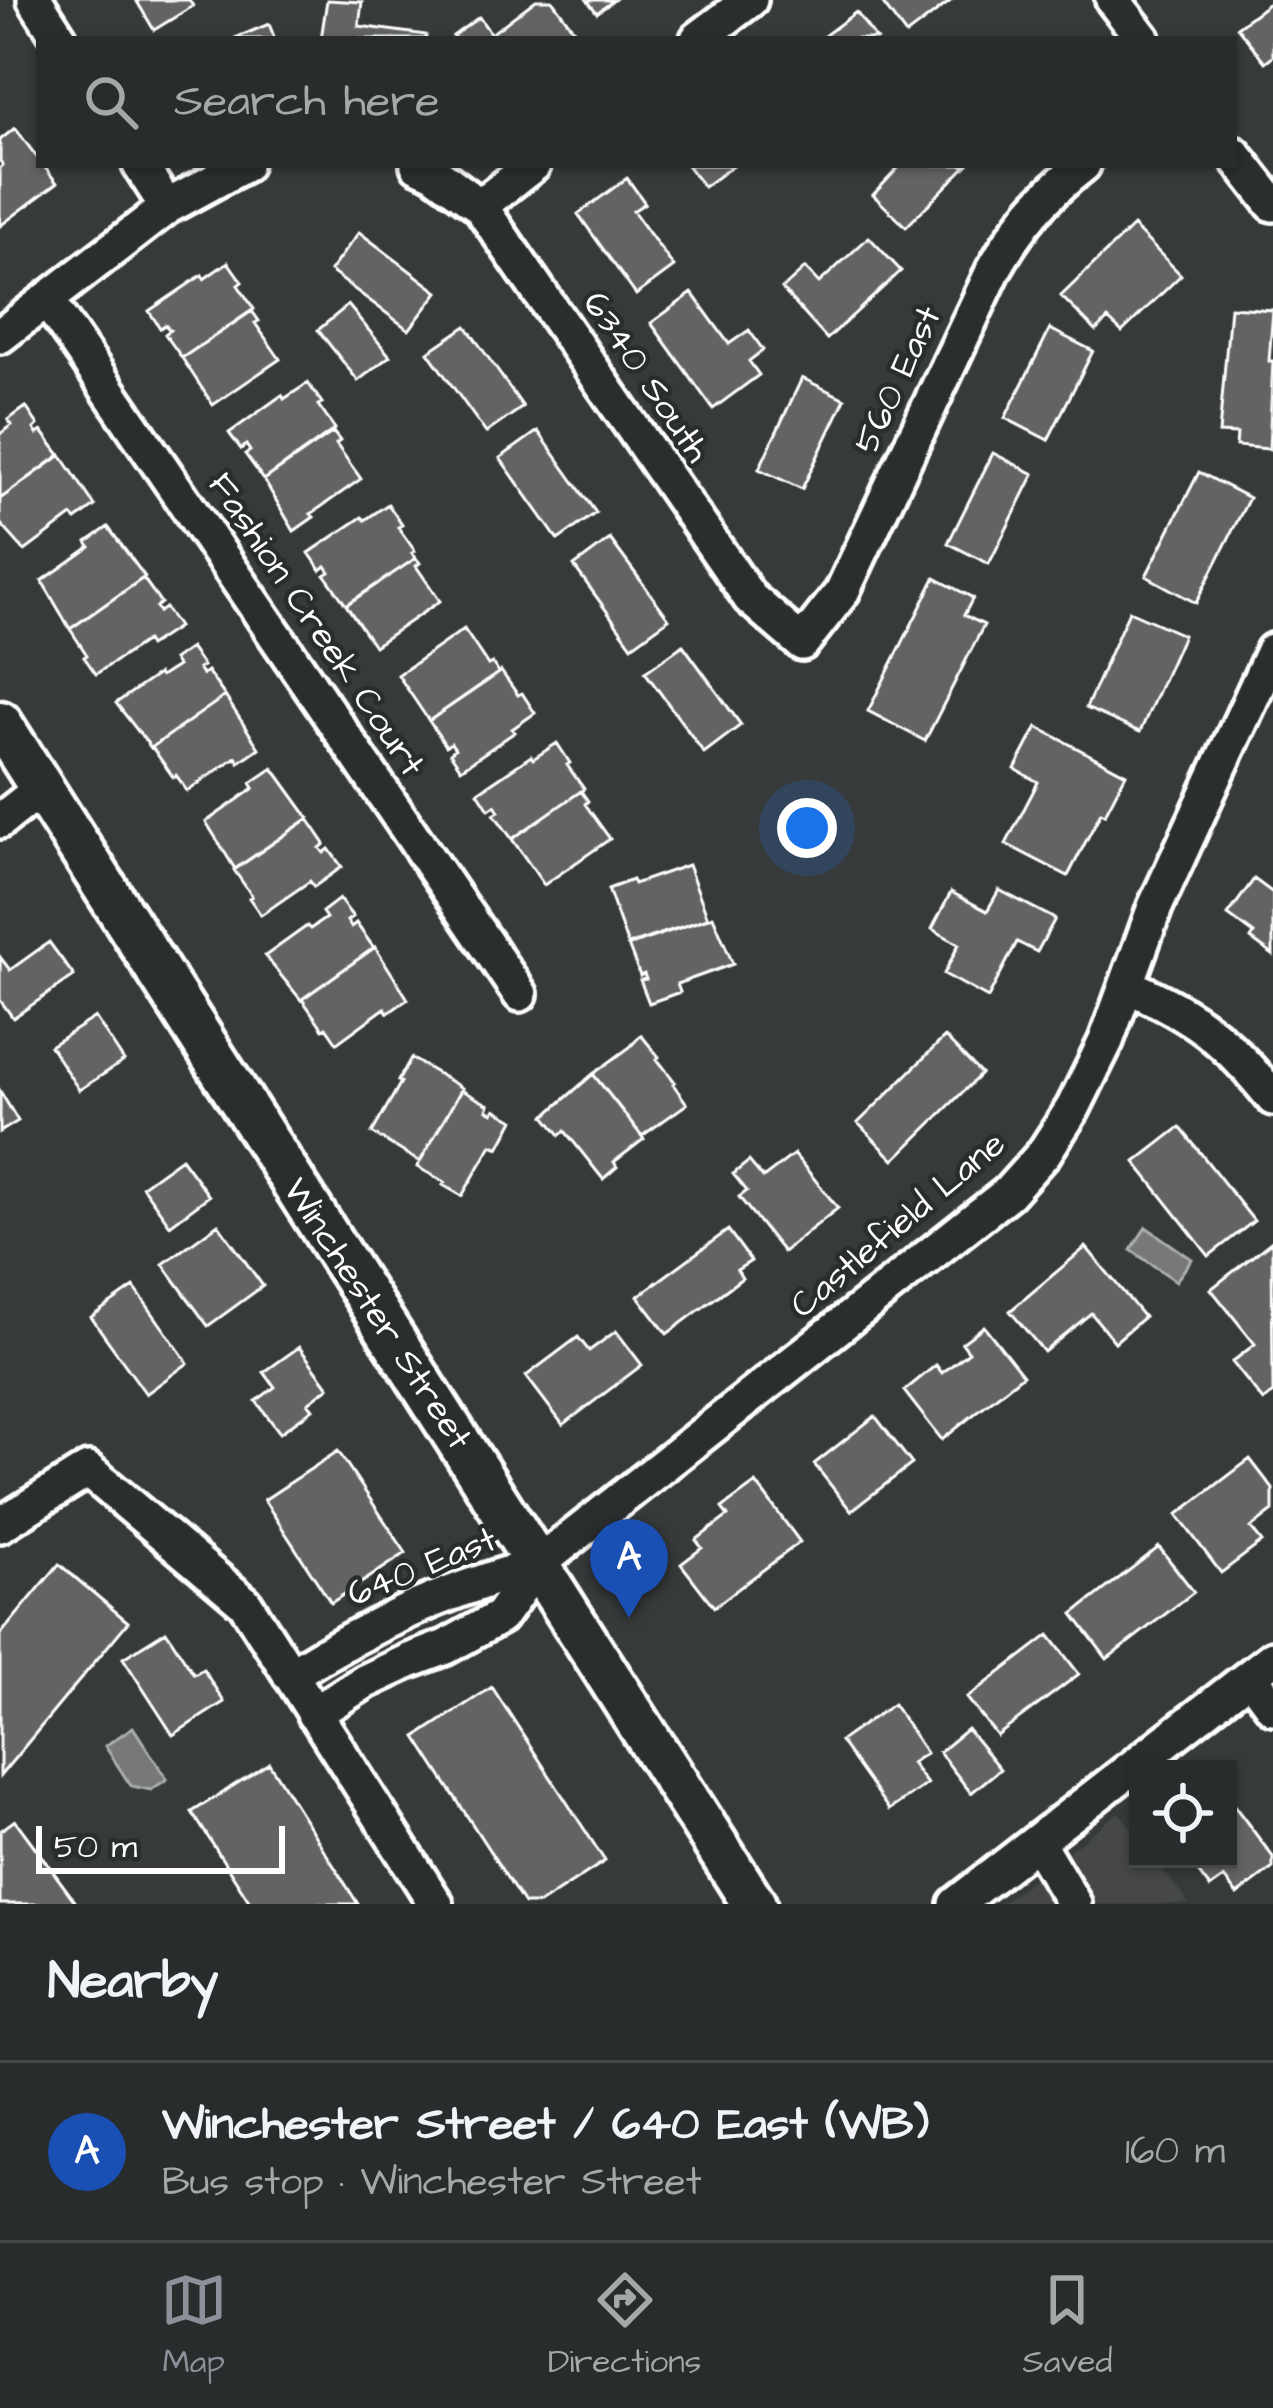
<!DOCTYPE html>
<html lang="en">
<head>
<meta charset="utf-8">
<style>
  body { margin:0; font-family:"Architects Daughter",sans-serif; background:#313434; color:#f1f3f6 }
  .controls { position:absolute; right:36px; bottom:36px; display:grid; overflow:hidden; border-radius:0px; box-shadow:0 3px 9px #0004 }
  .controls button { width:108px; height:108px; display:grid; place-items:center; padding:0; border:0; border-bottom:3px solid #454848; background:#292c2c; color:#f1f3f6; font:60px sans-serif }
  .scale { position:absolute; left:36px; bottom:30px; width:249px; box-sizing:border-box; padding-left:12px; border:6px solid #fff; border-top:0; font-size:33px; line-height:42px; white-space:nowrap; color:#fff; -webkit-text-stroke:9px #2a2d2e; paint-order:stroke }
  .you { position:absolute; left:807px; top:828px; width:42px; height:42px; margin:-30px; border:9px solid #fff; border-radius:50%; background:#1a73e8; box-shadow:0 0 0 18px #1a73e833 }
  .badge { display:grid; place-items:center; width:78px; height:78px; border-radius:50%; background:#8c9099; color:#fff; font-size:39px; font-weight:700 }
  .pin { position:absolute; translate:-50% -99px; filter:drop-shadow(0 3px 6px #0008) }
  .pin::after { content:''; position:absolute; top:63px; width:42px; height:36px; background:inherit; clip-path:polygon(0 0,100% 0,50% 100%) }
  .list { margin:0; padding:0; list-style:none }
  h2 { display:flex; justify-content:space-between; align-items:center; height:156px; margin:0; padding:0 48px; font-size:51px }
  h2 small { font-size:39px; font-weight:400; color:#a5a7a9 }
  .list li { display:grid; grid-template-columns:78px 1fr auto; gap:36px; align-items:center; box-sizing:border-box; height:180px; padding:0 48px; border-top:3px solid #454848 }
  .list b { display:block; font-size:45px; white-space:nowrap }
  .list p { margin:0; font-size:39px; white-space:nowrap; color:#a5a7a9 }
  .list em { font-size:39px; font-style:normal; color:#a5a7a9 }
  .icon { flex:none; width:66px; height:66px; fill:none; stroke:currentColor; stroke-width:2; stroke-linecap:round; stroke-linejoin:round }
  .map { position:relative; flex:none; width:1273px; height:1904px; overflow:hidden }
  .search { position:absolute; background:#292c2c; box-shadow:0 3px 9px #0004; left:36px; right:36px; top:36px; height:132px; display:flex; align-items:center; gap:30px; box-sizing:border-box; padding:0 42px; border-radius:0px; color:#a5a7a9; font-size:45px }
  .sheet { height:336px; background:#292c2c }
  nav { display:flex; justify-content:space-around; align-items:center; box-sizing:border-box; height:168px; border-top:3px solid #454848; background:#292c2c; font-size:33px; color:#a5a7a9 }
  nav a { display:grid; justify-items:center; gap:6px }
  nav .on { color:#8c9099 }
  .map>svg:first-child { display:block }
  .built { fill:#444748 }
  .water { fill:#767879; stroke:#adaeaf; stroke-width:3 }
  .building { fill:#636465; stroke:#fff; stroke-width:3 }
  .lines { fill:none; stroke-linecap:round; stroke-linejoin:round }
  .minor-casing { stroke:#fff; stroke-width:42 }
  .major-casing { stroke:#fff; stroke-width:51 }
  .minor { stroke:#2a2d2e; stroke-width:33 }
  .major { stroke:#2a2d2e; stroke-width:42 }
  .labels { text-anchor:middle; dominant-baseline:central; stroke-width:9; stroke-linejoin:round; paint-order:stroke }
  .street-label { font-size:36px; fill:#fff; stroke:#2a2d2e }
</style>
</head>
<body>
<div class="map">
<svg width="1273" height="1904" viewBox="0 0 1273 1904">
  <rect width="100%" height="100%" fill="#373a3b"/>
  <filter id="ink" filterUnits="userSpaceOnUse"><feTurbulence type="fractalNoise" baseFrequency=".00833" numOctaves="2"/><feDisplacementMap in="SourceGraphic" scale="24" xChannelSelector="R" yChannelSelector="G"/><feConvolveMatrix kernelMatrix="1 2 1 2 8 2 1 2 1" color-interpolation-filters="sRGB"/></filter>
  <g filter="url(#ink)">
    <path class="built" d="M1119 1812 1138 1837V1859H1155L1189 1904H1000Z"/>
    <path class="water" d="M1146 1227 1192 1259 1176 1281 1131 1250Z
      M133 1727 167 1779 151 1790 131 1786 105 1746Z"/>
    <path class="building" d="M136 0H189L193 6 154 30Z
      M327 0 362 2 359 26 426 35V39H321Z
      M536 0H552L574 30 563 39H456L453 36 479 17 491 34Z
      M587 0H614L597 13Z
      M880 0H952L906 35Z
      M1273 0V56L1265 62 1237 27Z
      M856 12 876 39H820Z
      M269 24 275 39H233Z
      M15 128 39 160V165H43L57 183 0 226V168L3 165 0 161V140Z
      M687 165H734L704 187Z
      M901 165H967L906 227 873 195Z
      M627 178 645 203 633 211 674 267 636 295 578 214Z
      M1133 226 1181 275 1122 332 1108 319 1096 331 1061 296Z
      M359 232 438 292 409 330 330 271Z
      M869 237 901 271 827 339 782 289 805 268 819 283Z
      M228 262 242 282 238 285 254 309 182 358 165 334 170 330 165 325 160 328 149 311 202 275 204 279Z
      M692 293 729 344 749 330 763 350 749 361 759 375 713 409 651 323Z
      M348 305 390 356 358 381 318 330Z
      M1230 307 1273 310 1269 361H1273L1269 449 1236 446 1237 434 1219 433Z
      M252 311 259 321 255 323 280 359 213 405 182 358Z
      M466 326 523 407 486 433 428 352Z
      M1050 329 1093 351 1048 440 1005 418Z
      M802 378 845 399 802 489 759 469Z
      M308 383 322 403 318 405 335 429 264 480 245 454 250 451 246 445 241 449 229 433 282 395 284 399Z
      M26 407 38 425 34 429 37 434 42 431 60 455 0 499V434L12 425 8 420Z
      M538 431 596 513 558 540 500 458Z
      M333 432 340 441 336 444 361 479 311 514 314 517 294 531 264 480Z
      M993 453 1034 474 989 564 948 543Z
      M61 455 95 506 76 520 72 516 25 551 0 523V499Z
      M1199 472 1249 498 1196 603 1146 576Z
      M388 504 402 525 398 527 415 551 412 553 416 558 346 605 325 575 330 572 326 566 321 570 309 553 362 517 365 520Z
      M108 527 145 577 70 629 42 581 90 547 87 542Z
      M610 539 669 619 632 646 574 566Z
      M416 558 420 563 416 566 440 601 374 646 346 605Z
      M143 578 161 603 156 607 159 612 165 608 178 627 149 646 146 641 96 674 84 657 87 655 70 629Z
      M935 578 973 598 964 615 984 625 925 741 868 711Z
      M1129 611 1183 635 1140 732 1086 708Z
      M464 629 488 665 492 663 499 673 429 721 398 675Z
      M683 645 741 725 704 753 645 672Z
      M190 648 203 666 198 669 202 675 207 671 225 696 151 748 116 703 158 674 160 677 177 666 173 660Z
      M501 671 518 695 522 693 535 713 512 729 515 732 461 769 450 753 455 749 451 743 446 746 429 721Z
      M225 696 259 748 239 762 236 757 187 791 176 775 173 777 152 747Z
      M1037 727 1126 774 1105 814 1101 812 1068 876 1006 844 1038 782 1015 769Z
      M557 743 570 763 567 765 584 789 512 839 494 814 499 811 495 805 489 809 478 792 531 756 533 759Z
      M273 768 309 818 235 869 206 822 254 788 251 783Z
      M581 791 588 801 585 804 610 839 544 885 512 839Z
      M308 819 325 844 320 848 324 853 329 849 342 867 314 887 310 881 261 915 249 898 252 896 234 870Z
      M688 865 708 918 628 946 608 889 632 880 634 884Z
      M1254 879 1273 893V955L1251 939 1254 934 1228 915Z
      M999 890 1055 919 1037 952 1017 942 988 998 944 974 959 944 932 929 951 892 987 911Z
      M339 899 353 917 347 921 351 927 356 923 374 948 301 1000 265 956 307 926 310 929 326 918 322 912Z
      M713 916 733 964 677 984 680 992 649 1003 640 980 646 979 644 974 640 976 628 945Z
      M49 942 74 976 13 1018 0 1000V957L10 970Z
      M375 947 408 999 388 1013 385 1008 337 1043 326 1027 323 1029 302 999Z
      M95 1017 124 1061 79 1090 50 1046Z
      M641 1035 659 1057 657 1059 675 1082 673 1084 687 1104 642 1136 593 1074 630 1047Z
      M945 1037 981 1074 894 1160 858 1123Z
      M411 1058 462 1088 420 1162 372 1133 401 1082 398 1081Z
      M593 1074 644 1139 614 1162 617 1167 603 1179 565 1131 560 1135 545 1116Z
      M461 1090 489 1105 487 1110 493 1113 495 1109 514 1120 499 1148 492 1145 462 1196 443 1185 445 1182 417 1167Z
      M0 1091 18 1121 0 1132Z
      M1180 1127 1254 1221 1209 1256 1135 1162Z
      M794 1154 838 1208 783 1252 739 1197 747 1191 733 1174 749 1161 763 1178Z
      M181 1158 209 1196 170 1225 142 1186Z
      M218 1224 263 1286 208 1326 163 1264Z
      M728 1230 751 1261 737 1270 742 1278 667 1334 638 1296Z
      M1272 1241 1273 1393 1263 1401 1232 1362 1255 1344 1211 1289Z
      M1086 1247 1144 1317 1115 1342 1091 1313 1044 1352 1010 1311Z
      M134 1287 188 1363 146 1394 91 1317Z
      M984 1326 1023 1375 942 1440 904 1391 936 1365 942 1373 969 1352 962 1343Z
      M616 1331 642 1365 563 1425 526 1376 578 1337 589 1351Z
      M299 1347 329 1387 308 1403 313 1409 280 1433 256 1401 275 1387 264 1372Z
      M875 1416 912 1464 851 1511 814 1464Z
      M338 1451 406 1553 331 1603 264 1500Z
      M1250 1459 1273 1489V1511L1251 1528 1262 1542 1221 1573 1177 1515Z
      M756 1483 800 1542 714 1607 681 1564 702 1548 696 1540 728 1516 722 1508Z
      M1159 1547 1194 1592 1107 1659 1073 1614Z
      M59 1564 128 1622 0 1776V1635Z
      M166 1631 194 1674 203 1669 224 1702 173 1735 123 1658Z
      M1049 1635 1079 1674 997 1736 967 1698Z
      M492 1687 605 1861 539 1904H524L416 1737Z
      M893 1704 926 1753 911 1763 927 1784 889 1810 840 1741Z
      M967 1729 1000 1769 971 1793 939 1752Z
      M269 1763 358 1904H251L192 1812Z
      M1233 1804 1273 1857V1868L1237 1895 1224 1878 1210 1888 1188 1859H1228V1808Z
      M15 1820 77 1904H0V1831Z"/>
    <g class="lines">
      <g class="minor-casing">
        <path id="minor" d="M35 0 60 39
          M1113 0 1143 39
          M698 39 750 0
          M1234 154 1273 204
          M140 165 167 207
          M418 165 434 172 480 206 750 598 802 643 842 592 994 269C1020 223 1042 197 1083 165
          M480 206 533 165
          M47 300 520 994
          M0 336 167 207 244 165
          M0 821 42 788
          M1128 986C1195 1015 1227 1040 1273 1098
          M0 1525 88 1470 245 1603 436 1904
          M290 1675C369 1625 446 1590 537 1565
          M1250 1676 1273 1707
          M314 1714 364 1682 409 1661 446 1647 500 1617 537 1565 1008 1193 1044 1153 1073 1108 1106 1041 1155 907 1273 651
          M1037 1842 1074 1904
          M956 1904 1273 1658"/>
      </g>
      <g class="major-casing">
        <path id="major" d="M0 723 754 1904"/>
      </g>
      <use href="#minor" class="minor"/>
      <use href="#major" class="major"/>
    </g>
  </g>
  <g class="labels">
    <g class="street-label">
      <text transform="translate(646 377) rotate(56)">6340 South</text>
      <text transform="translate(898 380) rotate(-65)">560 East</text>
      <text transform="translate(316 625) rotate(56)">Fashion Creek Court</text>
      <text transform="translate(898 1225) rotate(-40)">Castlefield Lane</text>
      <text transform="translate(377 1314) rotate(57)">Winchester Street</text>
      <text transform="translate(422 1567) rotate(-22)">640 East</text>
    </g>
  </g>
</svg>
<div class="controls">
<button><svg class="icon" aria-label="locate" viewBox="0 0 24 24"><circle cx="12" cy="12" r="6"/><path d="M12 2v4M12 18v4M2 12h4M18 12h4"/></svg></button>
</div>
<div class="scale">50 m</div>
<div class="you"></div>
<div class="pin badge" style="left:629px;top:1618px;background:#1a4fb4">A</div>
<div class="search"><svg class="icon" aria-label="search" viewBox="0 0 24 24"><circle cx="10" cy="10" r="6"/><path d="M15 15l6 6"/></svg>Search here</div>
</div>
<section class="sheet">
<h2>Nearby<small></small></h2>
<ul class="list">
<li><span class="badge" style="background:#1a4fb4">A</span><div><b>Winchester Street / 640 East (WB)</b><p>Bus stop · Winchester Street</p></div><em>160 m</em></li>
</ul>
</section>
<nav>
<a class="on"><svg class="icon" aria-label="map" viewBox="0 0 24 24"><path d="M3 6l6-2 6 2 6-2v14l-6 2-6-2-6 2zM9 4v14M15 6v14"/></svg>Map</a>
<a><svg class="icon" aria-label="directions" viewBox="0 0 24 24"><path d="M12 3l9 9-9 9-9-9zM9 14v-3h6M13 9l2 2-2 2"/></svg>Directions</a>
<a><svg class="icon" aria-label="saved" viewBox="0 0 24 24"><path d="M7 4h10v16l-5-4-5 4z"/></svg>Saved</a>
</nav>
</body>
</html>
